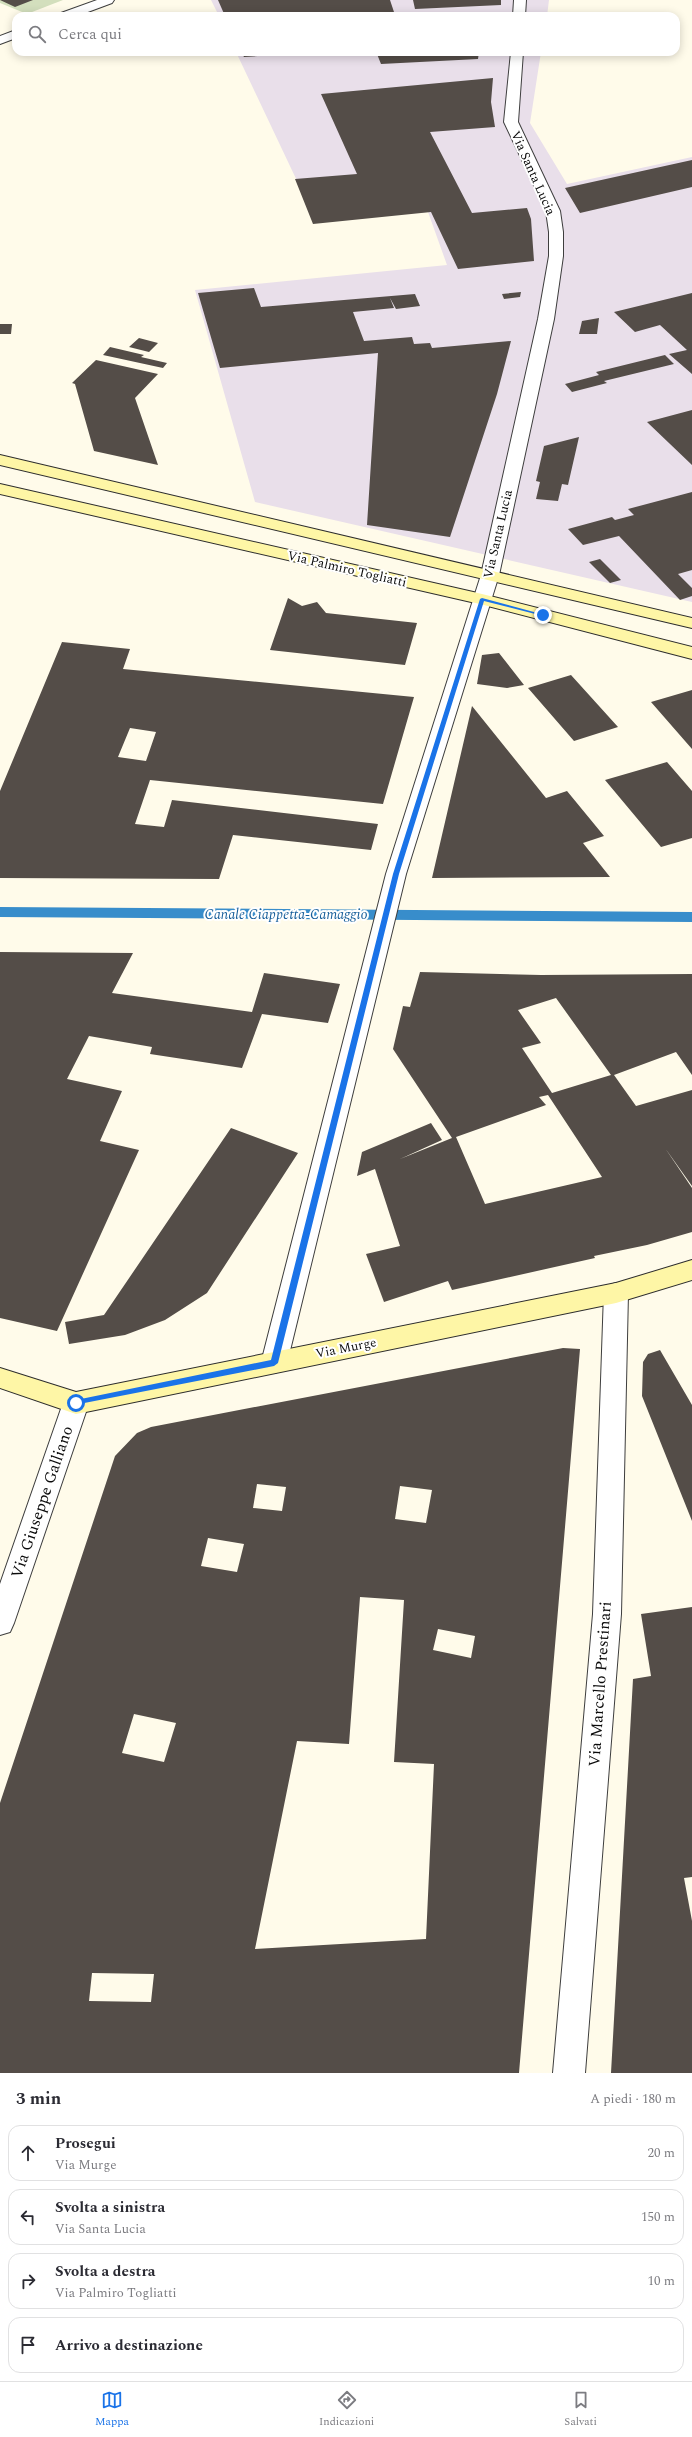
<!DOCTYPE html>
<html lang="it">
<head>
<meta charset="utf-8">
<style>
  body { margin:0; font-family:Spectral,serif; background:#f7f7f7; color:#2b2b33 }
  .stop { position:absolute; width:12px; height:12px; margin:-9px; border:3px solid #1a73e8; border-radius:50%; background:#fff }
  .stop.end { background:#1a73e8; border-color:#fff; box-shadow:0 1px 4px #0008 }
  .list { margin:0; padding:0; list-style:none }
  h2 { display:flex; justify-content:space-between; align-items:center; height:52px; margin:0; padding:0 16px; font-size:17px }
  h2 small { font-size:13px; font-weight:400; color:#7c7c81 }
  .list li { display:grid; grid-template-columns:26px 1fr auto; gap:12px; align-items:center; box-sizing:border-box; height:56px; margin:0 8px 8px; padding:0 8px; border:1px solid #e1e1e2; border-radius:12px }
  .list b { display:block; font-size:15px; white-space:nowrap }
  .list p { margin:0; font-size:13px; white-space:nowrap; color:#7c7c81 }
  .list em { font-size:13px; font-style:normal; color:#7c7c81 }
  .icon { flex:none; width:22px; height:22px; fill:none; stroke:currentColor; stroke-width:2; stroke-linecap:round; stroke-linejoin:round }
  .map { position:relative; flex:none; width:692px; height:2073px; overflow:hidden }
  .search { position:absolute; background:#fff; box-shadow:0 2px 10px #0003; left:12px; right:12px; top:12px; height:44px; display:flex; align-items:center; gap:10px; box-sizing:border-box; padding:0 14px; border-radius:12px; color:#7c7c81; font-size:15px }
  .sheet { height:308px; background:#fff }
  nav { display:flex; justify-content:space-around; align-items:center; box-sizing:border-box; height:56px; border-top:1px solid #e1e1e2; background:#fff; font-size:11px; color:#7c7c81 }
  nav a { display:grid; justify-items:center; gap:2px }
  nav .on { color:#1a73e8 }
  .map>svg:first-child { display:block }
  .industrial { fill:#e9dfea }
  .cemetery { fill:#d3dfbd }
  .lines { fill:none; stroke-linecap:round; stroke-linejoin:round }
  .stream { fill:#388dcb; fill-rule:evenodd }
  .building { fill:#544d48; fill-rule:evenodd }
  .lane-casing { stroke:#3e3e3e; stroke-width:2 }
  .street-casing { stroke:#3e3e3e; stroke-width:2 }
  .secondary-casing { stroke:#2d2d2d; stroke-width:2 }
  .lane { fill:#fff; fill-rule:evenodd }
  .street { fill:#fff; fill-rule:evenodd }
  .secondary { fill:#fef6a6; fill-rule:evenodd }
  .route { fill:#1a73e8 }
  .labels { text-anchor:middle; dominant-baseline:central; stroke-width:4; stroke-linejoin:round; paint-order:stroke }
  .street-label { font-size:13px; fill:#0b0b0b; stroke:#fff }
  .water-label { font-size:14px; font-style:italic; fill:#175e9a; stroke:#fff }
  .near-street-label { font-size:16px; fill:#0b0b0b; stroke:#fff }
</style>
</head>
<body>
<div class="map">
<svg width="692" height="2073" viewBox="0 0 692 2073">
  <rect width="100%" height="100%" fill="#fffbea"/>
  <path class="industrial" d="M211 0H549L547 16H219Z
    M236 52H541L530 123 567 184 692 157V602L255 502 195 290 447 265 428 212 316 221Z"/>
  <path class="cemetery" d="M0 0H63L27 14 0 3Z"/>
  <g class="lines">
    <path class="stream" d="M0 907 692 912V922L0 917Z"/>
  </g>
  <path class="building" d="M0 0H33L15 7Z
    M218 0H390L394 12 377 16H225Z
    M413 0H501V5L415 9Z
    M241 52H275L272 55 244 57Z
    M341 52H479L478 59 381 64 377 54 342 56Z
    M493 78 491 102 495 127 430 132 472 213 527 208 531 219 534 261 458 269 431 212 313 224 295 179 357 174 321 94Z
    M692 160V187L580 213 565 188Z
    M254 288 261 307 415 294 420 306 396 309 390 298 394 308 353 312 364 341 412 337 414 344 430 343 432 348 511 341 497 394 450 537 367 525 378 353 220 368 198 293Z
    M521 292 520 297 504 299 502 294Z
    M692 293V374L669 354 687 350 660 325 635 332 614 312Z
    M599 318 597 334H579L582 321Z
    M0 324H12L11 334H0Z
    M139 338 158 343 149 352 129 347Z
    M110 347 144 355 141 357 167 363 163 368 103 355Z
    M665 355 674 364 604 381 607 383 572 392 565 384 599 375 596 372Z
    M96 360 158 374 135 398 158 465 94 451 75 384 72 383Z
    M692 410V465L647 422Z
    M579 437 568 485 562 484 558 501 536 499 540 482 536 481 544 446Z
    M692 492V570L678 574 692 588V596L680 600 619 536 583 545 568 529 612 517 615 520 634 515 628 509Z
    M600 559 621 580 610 583 589 562Z
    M288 598 302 606 317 602 326 613 417 623 405 665 270 650Z
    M62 642 130 649 123 669 414 697 383 804 150 780 135 824 164 827 172 800 378 824 371 850 233 835 219 879 0 878V791ZM130 728 156 732 146 761 118 757Z
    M499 653 524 685 507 688 477 684 482 655Z
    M571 675 618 727 574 741 528 688Z
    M692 690V749L651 702Z
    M472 706 546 798 567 791 604 836 583 843 610 877 432 878Z
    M667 762 692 791V838L661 847 605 780Z
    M0 952 133 953 112 993 252 1012 264 973 340 984 328 1023 262 1014 242 1068 150 1054 152 1047 89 1036 67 1079 122 1091 100 1141 139 1150 57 1331 0 1318Z
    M420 972 541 975 692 974V1075L676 1052 614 1075 636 1106 692 1090V1186L665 1148 692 1188V1232L647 1245 594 1256 595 1258 452 1290 448 1281 384 1302 366 1254 400 1246 375 1169 357 1176 362 1152 431 1123 442 1140 400 1159 452 1138 393 1049 403 1006 410 1007ZM556 998 611 1075 552 1093 522 1048 541 1043 518 1010ZM548 1095 602 1177 485 1204 456 1137 546 1105 539 1097Z
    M231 1128 298 1153 207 1293 165 1320 125 1335 69 1344 65 1322 104 1315Z
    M563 1348 580 1349 519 2073H0V1803L115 1456 137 1433 151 1427ZM257 1484 286 1487 282 1511 253 1508ZM400 1486 432 1490 426 1523 395 1519ZM208 1538 244 1544 237 1572 201 1566ZM360 1597 404 1600 394 1762 434 1764 426 1939 255 1949 297 1741 349 1744ZM438 1629 475 1636 471 1658 433 1650ZM134 1714 176 1723 164 1762 122 1753ZM92 1973 154 1974 151 2002 89 2001Z
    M660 1350 692 1405V1521L642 1396 643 1362 648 1354Z
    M692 1607V1877L684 1878 692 1921V2073H611L633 1679 651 1676 641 1614Z"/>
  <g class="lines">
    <g class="lane-casing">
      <path id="lane" d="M97 0H114L112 3 77 16H59L61 13Z
        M16 30V38L0 44V36Z"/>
    </g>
    <g class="street-casing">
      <path id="street" d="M514 0H526L525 16H513Z
        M511 52H523L518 122 560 211 563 232V256L554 319 499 575 406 874 287 1363 283 1370 274 1373 265 1370 261 1363 386 874 481 575 538 319 549 256V232L546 211 504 122Z
        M616 1283 625 1286 628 1293 621 1614 585 2073H553L593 1614 604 1293 607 1286Z
        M76 1392 85 1396 89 1403 14 1623 10 1632 0 1635V1584L63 1403 67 1396Z"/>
    </g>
    <g class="secondary-casing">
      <path id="secondary" d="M0 455 692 618V628L0 465Z
        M0 484 482 594 692 647V659L480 604 0 494Z
        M692 1260V1280L616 1303 76 1414 0 1388V1368L76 1392 616 1283Z"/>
    </g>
    <use href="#lane" class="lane"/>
    <use href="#street" class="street"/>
    <use href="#secondary" class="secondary"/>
  </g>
  <path class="route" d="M482 598 545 615 543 616 484 601 399 874 278 1363 274 1366 74 1405 73 1403 76 1400 271 1360 393 874 480 599Z"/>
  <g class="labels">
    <g class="street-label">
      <text transform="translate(533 173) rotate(66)">Via Santa Lucia</text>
      <text transform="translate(498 534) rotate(-77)">Via Santa Lucia</text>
      <text transform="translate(347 569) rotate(13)">Via Palmiro Togliatti</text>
      <text transform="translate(346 1348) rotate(-11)">Via Murge</text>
    </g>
    <g class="water-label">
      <text x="286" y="914">Canale Ciappetta-Camaggio</text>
    </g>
    <g class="near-street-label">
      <text transform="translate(42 1502) rotate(-71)">Via Giuseppe Galliano</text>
      <text transform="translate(600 1684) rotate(-86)">Via Marcello Prestinari</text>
    </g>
  </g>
</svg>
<div class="stop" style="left:76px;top:1403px"></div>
<div class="stop end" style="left:543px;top:615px"></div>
<div class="search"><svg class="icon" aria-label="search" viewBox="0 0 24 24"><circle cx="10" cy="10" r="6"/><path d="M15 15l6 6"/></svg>Cerca qui</div>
</div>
<section class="sheet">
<h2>3 min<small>A piedi · 180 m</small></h2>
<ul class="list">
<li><svg class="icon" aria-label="ahead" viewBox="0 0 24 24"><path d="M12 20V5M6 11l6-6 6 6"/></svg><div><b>Prosegui</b><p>Via Murge</p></div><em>20 m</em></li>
<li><svg class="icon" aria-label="left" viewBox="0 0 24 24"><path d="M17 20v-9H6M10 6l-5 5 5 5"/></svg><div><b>Svolta a sinistra</b><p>Via Santa Lucia</p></div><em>150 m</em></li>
<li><svg class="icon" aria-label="right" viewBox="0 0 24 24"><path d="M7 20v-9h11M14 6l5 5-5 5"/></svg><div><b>Svolta a destra</b><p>Via Palmiro Togliatti</p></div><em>10 m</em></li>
<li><svg class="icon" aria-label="arrive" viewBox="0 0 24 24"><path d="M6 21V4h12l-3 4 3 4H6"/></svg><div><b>Arrivo a destinazione</b></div></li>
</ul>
</section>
<nav>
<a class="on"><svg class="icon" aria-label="map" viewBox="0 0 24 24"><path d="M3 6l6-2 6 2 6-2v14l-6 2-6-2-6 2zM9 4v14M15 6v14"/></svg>Mappa</a>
<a><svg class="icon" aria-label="directions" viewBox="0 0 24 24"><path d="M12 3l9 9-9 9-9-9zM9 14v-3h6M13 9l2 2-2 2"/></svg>Indicazioni</a>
<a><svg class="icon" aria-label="saved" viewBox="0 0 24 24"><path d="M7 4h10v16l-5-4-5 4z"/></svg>Salvati</a>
</nav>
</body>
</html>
